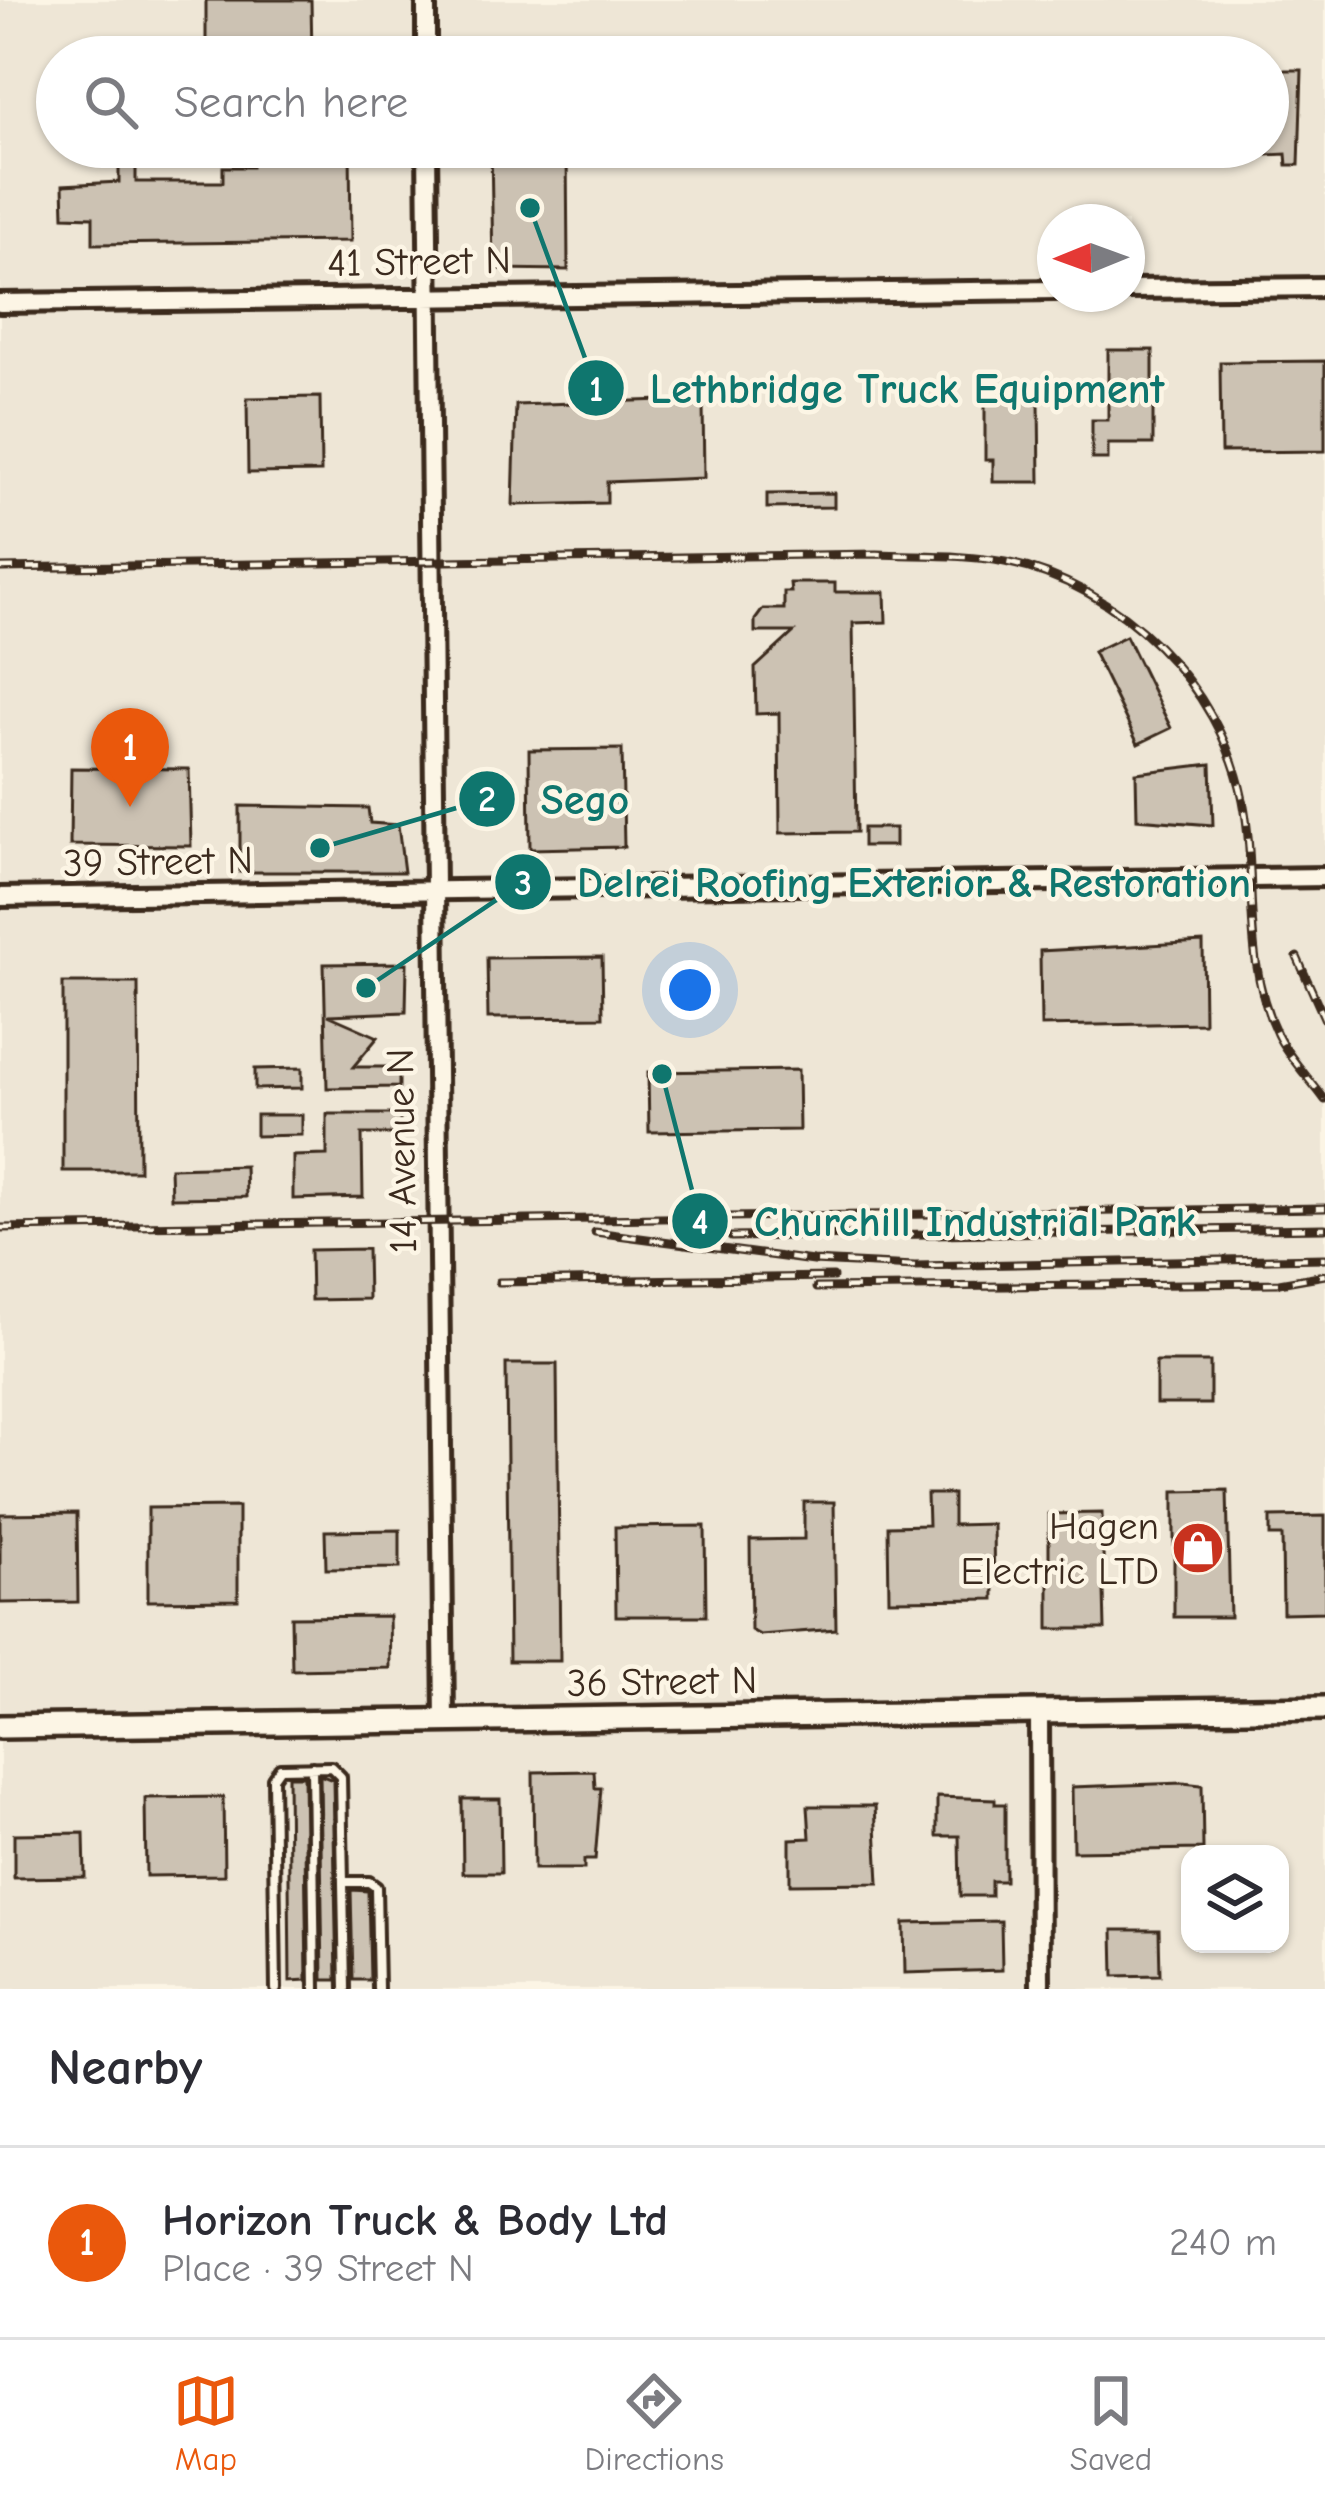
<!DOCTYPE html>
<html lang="en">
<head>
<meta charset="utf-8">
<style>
  body { margin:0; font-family:"Comic Neue",sans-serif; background:#f2f2f3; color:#2b2b33 }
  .controls { position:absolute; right:36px; bottom:36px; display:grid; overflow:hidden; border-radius:24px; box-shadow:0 3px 9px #0004 }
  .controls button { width:108px; height:108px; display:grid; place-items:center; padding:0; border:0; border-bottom:3px solid #e1e1e2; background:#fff; color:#2b2b33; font:60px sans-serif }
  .compass { position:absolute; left:1037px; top:204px; width:108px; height:108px; border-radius:50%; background:#fff; box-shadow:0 3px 9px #0004; rotate:269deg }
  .you { position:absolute; left:690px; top:990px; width:42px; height:42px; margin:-30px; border:9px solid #fff; border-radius:50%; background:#1a73e8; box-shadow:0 0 0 18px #1a73e833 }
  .badge { display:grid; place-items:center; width:78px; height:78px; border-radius:50%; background:#ea580c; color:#fff; font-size:39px; font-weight:700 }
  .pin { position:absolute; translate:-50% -99px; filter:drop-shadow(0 3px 6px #0008) }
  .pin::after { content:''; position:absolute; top:63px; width:42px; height:36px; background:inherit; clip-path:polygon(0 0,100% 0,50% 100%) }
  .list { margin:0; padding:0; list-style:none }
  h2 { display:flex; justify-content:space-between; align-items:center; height:156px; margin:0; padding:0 48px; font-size:51px }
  h2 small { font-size:39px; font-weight:400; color:#7c7c81 }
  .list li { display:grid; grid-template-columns:78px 1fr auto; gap:36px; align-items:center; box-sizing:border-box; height:192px; padding:0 48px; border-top:3px solid #e1e1e2 }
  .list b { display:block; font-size:45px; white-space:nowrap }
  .list p { margin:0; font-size:39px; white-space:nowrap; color:#7c7c81 }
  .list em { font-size:39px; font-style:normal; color:#7c7c81 }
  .icon { flex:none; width:66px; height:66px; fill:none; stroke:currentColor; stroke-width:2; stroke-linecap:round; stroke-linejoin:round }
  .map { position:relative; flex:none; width:1325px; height:1989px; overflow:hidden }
  .search { position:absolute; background:#fff; box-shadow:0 3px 9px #0004; left:36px; right:36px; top:36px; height:132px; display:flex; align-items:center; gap:30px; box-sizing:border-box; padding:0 42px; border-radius:66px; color:#7c7c81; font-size:45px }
  .sheet { height:348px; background:#fff }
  nav { display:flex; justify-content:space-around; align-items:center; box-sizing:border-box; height:168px; border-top:3px solid #e1e1e2; background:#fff; font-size:33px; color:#7c7c81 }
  nav a { display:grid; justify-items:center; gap:6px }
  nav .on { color:#ea580c }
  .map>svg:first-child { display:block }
  .built { fill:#eee6d6; fill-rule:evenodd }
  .building { fill:#ccc2b3; stroke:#3b2a1e; stroke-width:3 }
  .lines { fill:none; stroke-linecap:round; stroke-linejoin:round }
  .service-casing { stroke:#3b2a1e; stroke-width:16 }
  .minor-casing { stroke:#3b2a1e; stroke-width:26 }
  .tertiary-casing { stroke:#3b2a1e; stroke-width:30 }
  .service { stroke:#fcf5e5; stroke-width:8 }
  .minor { stroke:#fcf5e5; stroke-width:16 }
  .tertiary { stroke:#fcf5e5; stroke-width:21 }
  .rail-casing { stroke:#3b2a1e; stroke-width:9 }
  .rail { stroke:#fcf5e5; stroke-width:4.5; stroke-dasharray:14; stroke-linecap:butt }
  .labels { text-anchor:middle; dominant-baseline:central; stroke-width:9; stroke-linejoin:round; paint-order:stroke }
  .street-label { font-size:39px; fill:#3b2a1e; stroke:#fcf5e5 }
  .poi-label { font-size:39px; fill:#3b2a1e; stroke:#fcf5e5; text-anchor:end }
  .leader { fill:none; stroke:#0f766e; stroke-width:4.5 }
  .callout-dot { fill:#0f766e; stroke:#fcf5e5; stroke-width:4.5 }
  .mark-label { font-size:36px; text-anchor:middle; font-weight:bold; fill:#fff }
  .callout-label { font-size:42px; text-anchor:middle; font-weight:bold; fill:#0f766e; stroke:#fcf5e5; stroke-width:9; stroke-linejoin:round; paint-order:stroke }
</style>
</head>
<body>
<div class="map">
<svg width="1325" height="1989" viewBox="0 0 1325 1989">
  <rect width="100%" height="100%" fill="#fcf5e5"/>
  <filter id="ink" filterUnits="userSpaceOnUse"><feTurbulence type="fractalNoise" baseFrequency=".00833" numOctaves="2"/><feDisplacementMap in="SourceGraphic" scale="24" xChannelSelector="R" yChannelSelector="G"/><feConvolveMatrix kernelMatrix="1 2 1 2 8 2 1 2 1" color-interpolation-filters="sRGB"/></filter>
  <g filter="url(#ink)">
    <path class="built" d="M0 0H1325V1989H0ZM57 57H1268V147H57ZM1055 222H1127V294H1055ZM1190 1854H1280V1944H1190Z"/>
    <path class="building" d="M206 0H311L312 57H251V49H206Z
      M566 44V57H488V45Z
      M1268 70H1302L1299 165H1287L1286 154 1268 155Z
      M252 147H350L351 241 93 244V217L64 216 63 185 119 182V154L136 153V182H223V167H252Z
      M491 147H567L568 270 493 269Z
      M1108 350H1153V444H1108V459H1092V420H1108Z
      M1325 361V451L1221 452 1220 362Z
      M995 394H1029V402H1039L1040 482H993V460H985V401H995Z
      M320 397 321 472 248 473 247 398Z
      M664 400 703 403 704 478 607 482V503L513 505 516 405Z
      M834 493V507L767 508V494Z
      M790 583H835V592H885L886 622 853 623 856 832 780 833 779 713 756 714 755 668 794 632H755V620L763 609H784V592H791Z
      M1126 636 1171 728 1138 744 1093 652Z
      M622 749 624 847 530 849 529 750Z
      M1211 764 1213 825 1137 819 1136 773Z
      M71 768 189 769 191 846 70 845Z
      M240 806 368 808 370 823 398 825 404 872H240Z
      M863 828H895V846H863Z
      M1203 942 1204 1023 1041 1026 1040 951Z
      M602 957 603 1017 488 1018 487 958Z
      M407 963 406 1012 328 1015 378 1037 353 1067H399V1087L327 1088 324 964Z
      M63 983H138L139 1171H63Z
      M302 1068V1088L255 1089V1069Z
      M798 1070 799 1130 649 1132 648 1072Z
      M327 1114H400V1134H362L363 1197 293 1199V1156L327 1155Z
      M256 1115H302V1135L256 1136Z
      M245 1166 246 1197 171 1198 170 1168Z
      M367 1249 368 1299 311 1300 310 1250Z
      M1156 1362H1210V1404H1156Z
      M506 1364H557L560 1661H509Z
      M1227 1490 1230 1617H1174V1491Z
      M927 1494H953V1525L993 1524 994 1599 889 1600 888 1526 928 1525Z
      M804 1502H834L836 1629 760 1635 751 1630 750 1540 804 1539Z
      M238 1507V1600L148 1601V1508Z
      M77 1513 78 1602 0 1603V1514Z
      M1102 1513 1105 1629H1049V1514Z
      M1325 1516V1612L1283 1613 1282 1536H1270V1517Z
      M705 1526 706 1616H616L615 1527Z
      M400 1530V1568L326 1569 325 1531Z
      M389 1616 390 1668 292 1670 291 1617Z
      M594 1771 595 1788H601L595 1860H584V1869H534L533 1772Z
      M320 1775 333 1780 337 1980H323Z
      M288 1776H304L307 1980 290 1981Z
      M1183 1783 1202 1785 1203 1849 1073 1851 1072 1787Z
      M223 1797 224 1875 146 1876 145 1798Z
      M937 1797 995 1799V1804H1005V1881H991V1896H960L959 1836H937Z
      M462 1799H500L501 1873H463Z
      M808 1806H875L879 1883 790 1884V1839L810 1838Z
      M84 1833 85 1877 14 1878V1834Z
      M351 1890 368 1891 370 1980H353Z
      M1001 1921 1002 1970 905 1973 904 1923Z
      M1113 1930H1159L1160 1975 1114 1976Z"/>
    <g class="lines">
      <g class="service-casing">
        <path id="service" d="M312 1767 315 1989
          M343 1882H369L376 1887 378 1989
          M276 1989 273 1778 280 1768 331 1767 341 1777 345 1989"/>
      </g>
      <g class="minor-casing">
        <path id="minor" d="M426 0V57
          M427 147 444 1721
          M1127 289 1325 287
          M0 303 1055 290
          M0 897 1325 877
          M1039 1711 1040 1989"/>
      </g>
      <g class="tertiary-casing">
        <path id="tertiary" d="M0 1727 1325 1708"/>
      </g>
      <use href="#service" class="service"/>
      <use href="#minor" class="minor"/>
      <use href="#tertiary" class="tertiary"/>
      <g class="rail-casing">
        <path id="rail" d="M0 568 877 554C919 556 964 554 1005 562 1120 585 1220 685 1243 800 1258 878 1241 959 1277 1034 1288 1057 1310 1079 1325 1100
          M1297 957 1325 1020
          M0 1228 1325 1208
          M595 1232 813 1261 915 1266 1325 1258
          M731 1237 1325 1228
          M499 1282 833 1277
          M816 1288 1279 1283 1325 1275"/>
      </g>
      <use href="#rail" class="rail"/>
    </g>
  </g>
  <defs>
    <g id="shop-disc" transform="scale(2.7)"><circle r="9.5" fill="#c8321e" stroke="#fcf5e5"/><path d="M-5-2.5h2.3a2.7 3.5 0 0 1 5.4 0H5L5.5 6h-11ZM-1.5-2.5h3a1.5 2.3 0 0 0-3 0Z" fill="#fff"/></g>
  </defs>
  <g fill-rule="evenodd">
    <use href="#shop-disc" x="1198" y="1548"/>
  </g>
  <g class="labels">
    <g class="street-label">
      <text transform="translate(419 262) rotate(-1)">41 Street N</text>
      <text transform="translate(158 862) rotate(-1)">39 Street N</text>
      <text transform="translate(402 1151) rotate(-91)">14 Avenue N</text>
      <text transform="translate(662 1682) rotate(-1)">36 Street N</text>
    </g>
    <g class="poi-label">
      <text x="1159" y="1526">Hagen<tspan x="1159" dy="45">Electric LTD</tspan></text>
    </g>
  </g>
  <path class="leader" d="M530 208L596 388M320 848L487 799M366 988L523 882M662 1074L700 1221"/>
  <g class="callout-dot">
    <circle cx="530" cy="208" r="12"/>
    <circle cx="320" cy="848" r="12"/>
    <circle cx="366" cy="988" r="12"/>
    <circle cx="662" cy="1074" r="12"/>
    <circle cx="596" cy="388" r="30"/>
    <circle cx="487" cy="799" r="30"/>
    <circle cx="523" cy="882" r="30"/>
    <circle cx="700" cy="1221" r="30"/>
  </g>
  <g class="mark-label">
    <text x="596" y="401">1</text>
    <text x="487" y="811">2</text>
    <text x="523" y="895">3</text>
    <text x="700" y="1234">4</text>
  </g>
  <g class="callout-label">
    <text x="907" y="403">Lethbridge Truck Equipment</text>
    <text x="585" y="814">Sego</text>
    <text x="914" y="897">Delrei Roofing Exterior &amp; Restoration</text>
    <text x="975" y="1236">Churchill Industrial Park</text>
  </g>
</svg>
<div class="controls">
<button><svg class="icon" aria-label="layers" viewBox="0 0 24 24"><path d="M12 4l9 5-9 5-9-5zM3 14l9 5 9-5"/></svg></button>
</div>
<svg class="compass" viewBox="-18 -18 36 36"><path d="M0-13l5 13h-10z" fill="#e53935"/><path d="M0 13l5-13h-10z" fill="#7c7c81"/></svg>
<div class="you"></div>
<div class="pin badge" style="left:130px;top:807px">1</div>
<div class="search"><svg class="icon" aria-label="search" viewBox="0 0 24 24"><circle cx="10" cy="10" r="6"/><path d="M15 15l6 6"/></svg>Search here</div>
</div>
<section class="sheet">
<h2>Nearby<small></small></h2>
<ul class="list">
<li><span class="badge">1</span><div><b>Horizon Truck &amp; Body Ltd</b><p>Place · 39 Street N</p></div><em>240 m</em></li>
</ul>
</section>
<nav>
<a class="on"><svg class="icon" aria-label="map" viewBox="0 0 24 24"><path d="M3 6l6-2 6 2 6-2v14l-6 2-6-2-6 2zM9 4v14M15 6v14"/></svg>Map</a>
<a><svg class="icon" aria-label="directions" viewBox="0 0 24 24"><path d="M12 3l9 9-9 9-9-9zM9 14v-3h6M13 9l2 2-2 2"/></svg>Directions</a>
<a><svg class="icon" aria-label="saved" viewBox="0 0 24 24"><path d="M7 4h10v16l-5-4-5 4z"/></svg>Saved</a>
</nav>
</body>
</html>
